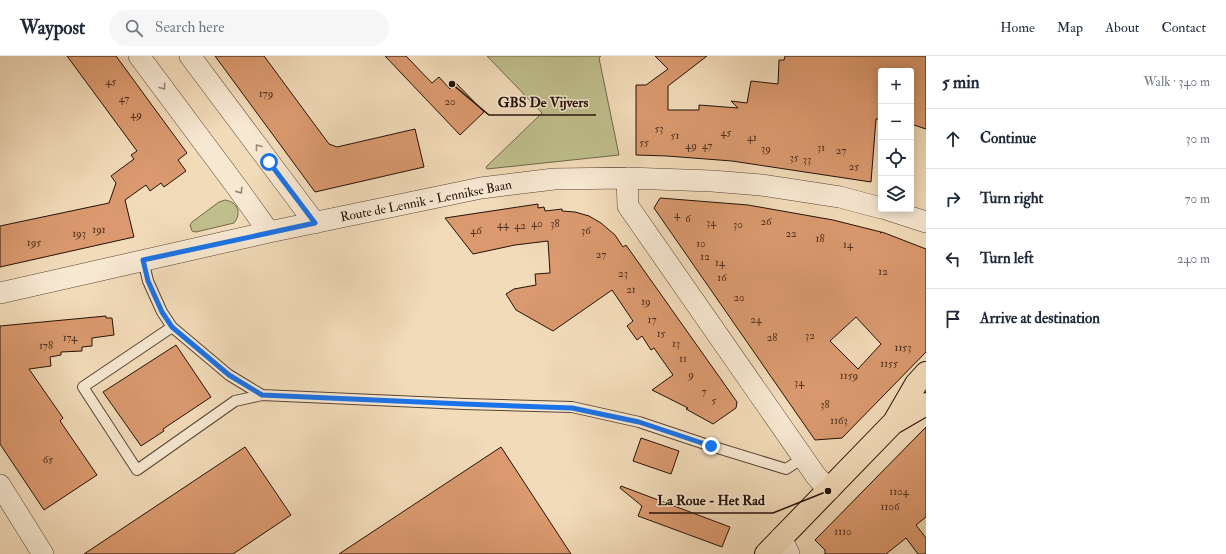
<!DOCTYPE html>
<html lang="en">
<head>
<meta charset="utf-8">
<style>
  body { margin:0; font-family:"IM FELL Double Pica",serif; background:#f6f6f7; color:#1f2937 }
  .controls { position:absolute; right:12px; top:12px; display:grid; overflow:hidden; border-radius:4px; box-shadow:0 2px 10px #0003 }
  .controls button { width:36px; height:36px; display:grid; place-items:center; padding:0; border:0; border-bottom:1px solid #e0e1e3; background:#fff; color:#1f2937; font:20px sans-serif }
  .stop { position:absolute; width:12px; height:12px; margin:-9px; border:3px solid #1a73e8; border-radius:50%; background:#fff }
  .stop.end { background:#1a73e8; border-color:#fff; box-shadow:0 1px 4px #0008 }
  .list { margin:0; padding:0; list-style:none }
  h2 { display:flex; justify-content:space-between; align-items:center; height:52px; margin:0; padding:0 16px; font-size:17px }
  h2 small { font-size:13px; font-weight:400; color:#747a83 }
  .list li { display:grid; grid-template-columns:26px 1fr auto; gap:12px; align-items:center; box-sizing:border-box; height:60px; padding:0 16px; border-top:1px solid #e0e1e3 }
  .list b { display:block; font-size:15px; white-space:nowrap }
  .list em { font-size:13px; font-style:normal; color:#747a83 }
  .icon { flex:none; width:22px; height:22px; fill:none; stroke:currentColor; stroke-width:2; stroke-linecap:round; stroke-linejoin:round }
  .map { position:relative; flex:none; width:926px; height:498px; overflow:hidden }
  header { display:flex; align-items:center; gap:24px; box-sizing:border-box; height:56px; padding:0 20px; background:#fff; border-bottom:1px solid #e0e1e3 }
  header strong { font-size:19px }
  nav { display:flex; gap:22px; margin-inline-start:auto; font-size:14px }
  .search { width:280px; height:36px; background:#f6f6f7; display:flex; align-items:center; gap:10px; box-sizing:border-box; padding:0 14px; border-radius:22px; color:#747a83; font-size:15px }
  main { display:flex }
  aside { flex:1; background:#fff }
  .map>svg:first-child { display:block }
  .green { fill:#bfbe8c; stroke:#72684a }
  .building { fill:#da996e; stroke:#241107; fill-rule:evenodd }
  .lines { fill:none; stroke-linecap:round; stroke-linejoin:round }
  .service-casing { stroke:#584434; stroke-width:12 }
  .minor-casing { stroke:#584434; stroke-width:22 }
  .primary-casing { stroke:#241107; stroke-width:24 }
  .service { stroke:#f7e8d2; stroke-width:10 }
  .minor { stroke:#f7e8d2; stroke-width:21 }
  .primary { stroke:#f2dbb9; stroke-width:22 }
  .oneway { stroke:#988777 }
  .route { stroke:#1a73e8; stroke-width:5 }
  .labels { text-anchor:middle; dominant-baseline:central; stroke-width:3; stroke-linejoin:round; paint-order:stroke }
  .number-label { font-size:11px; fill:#523321 }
  .street-label { font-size:13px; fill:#241107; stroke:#f7e8d2 }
  .leader { fill:none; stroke:#241107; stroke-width:1.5 }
  .callout-dot { fill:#241107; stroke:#f7e8d2; stroke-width:1.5 }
  .callout-label { font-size:14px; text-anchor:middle; font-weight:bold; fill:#241107; stroke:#f7e8d2; stroke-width:3; stroke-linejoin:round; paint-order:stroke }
</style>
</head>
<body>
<header>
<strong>Waypost</strong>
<div class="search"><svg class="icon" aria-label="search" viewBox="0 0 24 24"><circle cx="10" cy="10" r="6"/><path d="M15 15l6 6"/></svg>Search here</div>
<nav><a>Home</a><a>Map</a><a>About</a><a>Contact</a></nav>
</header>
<main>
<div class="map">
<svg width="926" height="498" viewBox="0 0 926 498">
  <rect width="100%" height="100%" fill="#f2dbb9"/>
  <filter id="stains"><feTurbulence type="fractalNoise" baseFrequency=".005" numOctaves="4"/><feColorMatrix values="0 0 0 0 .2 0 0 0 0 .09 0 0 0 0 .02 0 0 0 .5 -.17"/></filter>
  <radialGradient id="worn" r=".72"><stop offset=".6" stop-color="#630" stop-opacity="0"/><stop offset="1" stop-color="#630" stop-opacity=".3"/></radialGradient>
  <path class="green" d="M487 0H601L599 2 619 99 487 113 486 111 542 57Z
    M225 144C238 146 242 157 234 167L196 176 192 175 190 169 192 166 219 146Z"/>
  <path class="building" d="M67 0H116L187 97 178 104 186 115 164 131 161 127 150 135 146 129 125 144 134 181 0 211V170L109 147 116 127 111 120 134 103 131 99 137 95Z
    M215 0H264L329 88 337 91 415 73 424 111 315 136Z
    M385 0H406L432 27 439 21 450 33 456 27 484 56 460 79Z
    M655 0H707L668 30V54H699V49L738 52 731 45 747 47 751 25 778 28 779 4H784L785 0H926V73L911 68V15H881V63H876L871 126 732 105 667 100 636 99V29H646L668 13Z
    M660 142 748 149 833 164 881 176 880 177 882 176 926 193V296L842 382 815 384 654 152ZM856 261 881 288 858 313 830 285Z
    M538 148V152L544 151 545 155 562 153V155L575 156 589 160 601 167 615 179 623 191 626 189 737 346 736 352 713 368 686 353 688 352 652 334 673 319 654 292 651 294 642 280 637 284 627 270 633 265 612 234 553 275 516 254 506 238 514 233 536 229 535 218 550 217 548 185 515 189 473 198 445 162Z
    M106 260V262H112L114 279 92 282V290L82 291V295L61 296V299L50 301 51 310 29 313 63 362 60 365 97 419 44 454 0 388V270Z
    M176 289 211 341 163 373 164 375 141 390 103 336Z
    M926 371V461L916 469 926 482V498H918L906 482 886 498H825V494L815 484Z
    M641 382 679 395 671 418 633 405Z
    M245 391 291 459 233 498H84Z
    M501 391 571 498H339Z
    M621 430 730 471 722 491 638 460 642 450 620 432Z"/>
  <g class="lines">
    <g class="service-casing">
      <path id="service" d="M143 204 148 225 162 256 172 271 229 319 262 339 464 348 572 351 639 366 711 390 786 413 803 402
        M172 271 83 331 137 414 235 345 262 339"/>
    </g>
    <g class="minor-casing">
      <path id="minor" d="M139 0 236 130 269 176
        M190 0 315 167
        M627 122 628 150 816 420 829 434
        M886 153 926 166
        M0 237 269 176 481 132 554 123 627 122 712 125 761 129 840 141 881 152
        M0 429 43 498
        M781 482 789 498"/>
    </g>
    <g class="primary-casing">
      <path id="primary" d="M895 366 926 348
        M766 498 894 366 916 328 926 317"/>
    </g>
    <use href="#service" class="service"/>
    <use href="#minor" class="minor"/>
    <use href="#primary" class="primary"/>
  </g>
  <defs><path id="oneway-chevron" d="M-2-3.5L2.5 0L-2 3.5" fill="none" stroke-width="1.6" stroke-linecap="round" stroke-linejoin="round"/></defs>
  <g class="oneway">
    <use href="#oneway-chevron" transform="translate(163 31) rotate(53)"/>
    <use href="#oneway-chevron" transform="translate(258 91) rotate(-127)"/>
    <use href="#oneway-chevron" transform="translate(240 135) rotate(55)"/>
  </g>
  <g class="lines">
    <path class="route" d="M269 106 315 167 143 204 148 225 162 256 172 271 229 319 262 339 464 348 572 352 639 366 711 390"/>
  </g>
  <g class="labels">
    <g class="number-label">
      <text x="111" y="25">45</text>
      <text x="266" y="37">179</text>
      <text x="124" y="42">47</text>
      <text x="450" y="45">20</text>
      <text x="136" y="58">49</text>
      <text x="659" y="72">53</text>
      <text x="726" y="76">45</text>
      <text x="675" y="79">51</text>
      <text x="752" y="81">41</text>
      <text x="644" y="86">55</text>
      <text x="691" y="89">49</text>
      <text x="707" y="89">47</text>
      <text x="821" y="91">31</text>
      <text x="766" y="92">39</text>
      <text x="841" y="94">27</text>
      <text x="794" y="101">35</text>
      <text x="807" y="103">33</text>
      <text x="854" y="110">25</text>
      <text x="677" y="158">4</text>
      <text x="688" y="162">6</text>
      <text x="766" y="165">26</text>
      <text x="711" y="166">34</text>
      <text x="537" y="167">40</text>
      <text x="555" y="167">38</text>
      <text x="503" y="168">44</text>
      <text x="738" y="168">30</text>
      <text x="520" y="169">42</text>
      <text x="99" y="173">191</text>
      <text x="476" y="174">46</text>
      <text x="586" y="174">36</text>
      <text x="79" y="177">193</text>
      <text x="791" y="177">22</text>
      <text x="820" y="182">18</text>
      <text x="34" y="186">195</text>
      <text x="701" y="187">10</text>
      <text x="848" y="188">14</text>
      <text x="601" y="198">27</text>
      <text x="705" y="200">12</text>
      <text x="720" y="206">14</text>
      <text x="883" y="215">12</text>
      <text x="623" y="217">23</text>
      <text x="722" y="221">16</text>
      <text x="631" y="233">21</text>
      <text x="739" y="241">20</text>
      <text x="646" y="245">19</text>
      <text x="652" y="263">17</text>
      <text x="756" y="263">24</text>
      <text x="661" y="277">15</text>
      <text x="810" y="279">32</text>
      <text x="70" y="281">174</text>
      <text x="772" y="281">28</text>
      <text x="676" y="287">13</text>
      <text x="46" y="289">178</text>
      <text x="903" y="291">1153</text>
      <text x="683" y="302">11</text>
      <text x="889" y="307">1155</text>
      <text x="691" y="318">9</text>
      <text x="849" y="319">1159</text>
      <text x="799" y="326">34</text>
      <text x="704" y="335">7</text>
      <text x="714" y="344">5</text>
      <text x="825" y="348">38</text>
      <text x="839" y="364">1163</text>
      <text x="48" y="403">65</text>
      <text x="899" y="435">1104</text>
      <text x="890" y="450">1106</text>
      <text x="843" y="475">1110</text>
    </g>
    <g class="street-label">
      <text transform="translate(426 145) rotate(-11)">Route de Lennik - Lennikse Baan</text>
    </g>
  </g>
  <path class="leader" d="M452 28L489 59H596M828 435L773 457H649"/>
  <g class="callout-dot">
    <circle cx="452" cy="28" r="4"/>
    <circle cx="828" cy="435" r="4"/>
  </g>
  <g class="callout-label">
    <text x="543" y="51">GBS De Vijvers</text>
    <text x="711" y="449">La Roue - Het Rad</text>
  </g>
  <rect width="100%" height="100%" filter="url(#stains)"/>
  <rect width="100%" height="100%" fill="url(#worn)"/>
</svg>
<div class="controls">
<button>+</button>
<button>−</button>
<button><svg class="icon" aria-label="locate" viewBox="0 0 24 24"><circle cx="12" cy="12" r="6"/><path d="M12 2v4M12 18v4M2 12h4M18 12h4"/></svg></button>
<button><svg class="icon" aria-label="layers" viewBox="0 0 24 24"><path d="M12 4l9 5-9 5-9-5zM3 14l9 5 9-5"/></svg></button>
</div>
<div class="stop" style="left:269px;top:106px"></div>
<div class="stop end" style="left:711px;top:390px"></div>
</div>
<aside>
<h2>5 min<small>Walk · 340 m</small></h2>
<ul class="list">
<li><svg class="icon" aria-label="ahead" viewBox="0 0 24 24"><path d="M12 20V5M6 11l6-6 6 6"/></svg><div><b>Continue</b></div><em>30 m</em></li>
<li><svg class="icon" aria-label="right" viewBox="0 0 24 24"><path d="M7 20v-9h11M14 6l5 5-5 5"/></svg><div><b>Turn right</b></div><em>70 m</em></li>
<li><svg class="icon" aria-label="left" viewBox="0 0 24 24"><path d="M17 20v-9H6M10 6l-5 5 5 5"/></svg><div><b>Turn left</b></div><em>240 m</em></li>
<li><svg class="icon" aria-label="arrive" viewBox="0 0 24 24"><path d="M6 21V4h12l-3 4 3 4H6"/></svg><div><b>Arrive at destination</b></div></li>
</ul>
</aside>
</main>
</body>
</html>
